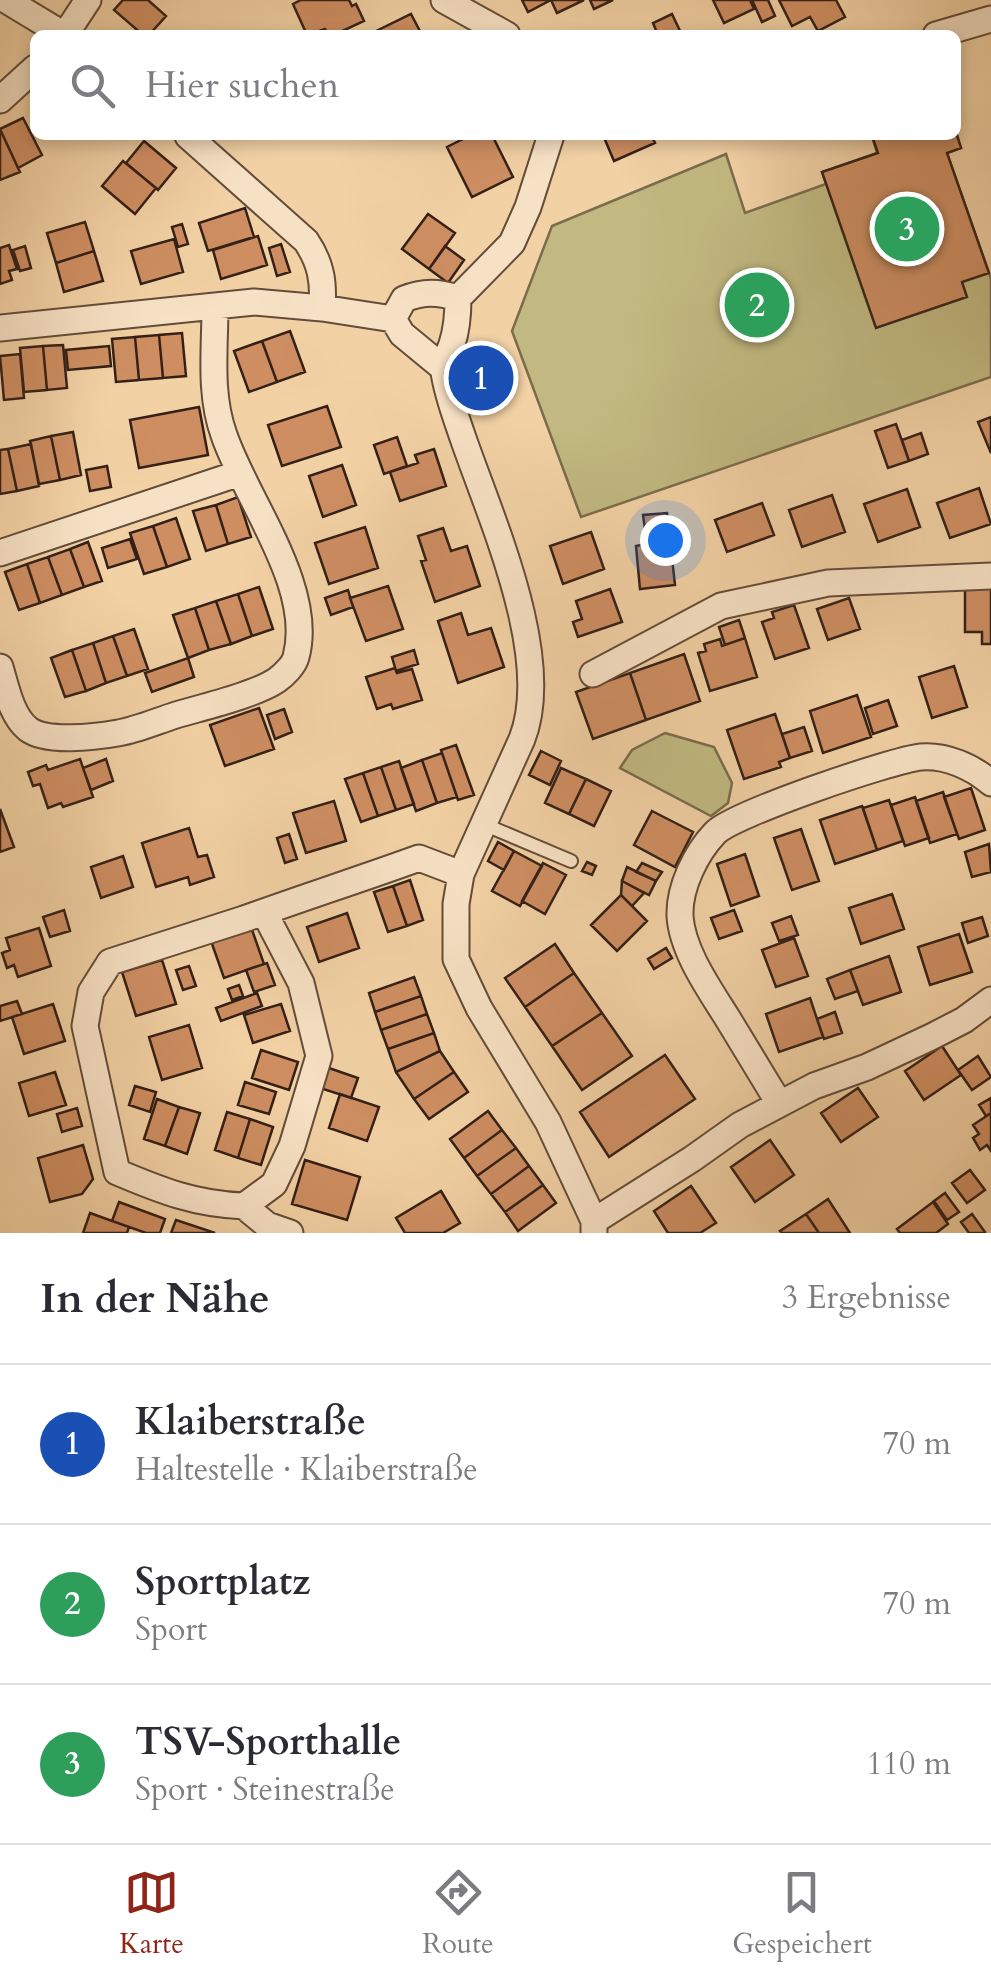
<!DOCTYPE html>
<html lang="de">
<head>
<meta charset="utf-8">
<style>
  body { margin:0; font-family:Cardo,serif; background:#f7f7f7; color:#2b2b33 }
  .you { position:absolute; left:665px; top:540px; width:35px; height:35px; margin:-25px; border:8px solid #fff; border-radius:50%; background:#1a73e8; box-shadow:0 0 0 15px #1a73e833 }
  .badge { display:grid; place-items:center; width:65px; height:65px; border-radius:50%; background:#8f2418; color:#fff; font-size:32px; font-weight:700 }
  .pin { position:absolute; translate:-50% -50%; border:5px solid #fff; box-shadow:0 2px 10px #0006 }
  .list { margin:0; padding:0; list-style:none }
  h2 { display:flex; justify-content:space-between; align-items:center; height:130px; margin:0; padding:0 40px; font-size:42px }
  h2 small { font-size:32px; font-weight:400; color:#7c7c81 }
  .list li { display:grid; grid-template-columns:65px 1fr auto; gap:30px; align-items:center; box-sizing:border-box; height:160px; padding:0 40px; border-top:2px solid #e1e1e2 }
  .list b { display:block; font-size:38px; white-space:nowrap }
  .list p { margin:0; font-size:32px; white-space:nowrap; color:#7c7c81 }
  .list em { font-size:32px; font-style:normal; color:#7c7c81 }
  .icon { flex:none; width:55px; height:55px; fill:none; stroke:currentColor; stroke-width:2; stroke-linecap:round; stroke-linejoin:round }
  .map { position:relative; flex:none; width:991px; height:1233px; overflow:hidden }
  .search { position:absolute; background:#fff; box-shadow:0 5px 15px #0003; left:30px; right:30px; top:30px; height:110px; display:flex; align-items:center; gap:25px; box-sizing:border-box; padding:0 35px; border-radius:15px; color:#7c7c81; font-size:38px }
  .sheet { height:610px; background:#fff }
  nav { display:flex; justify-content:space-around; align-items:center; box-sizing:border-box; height:140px; border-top:2px solid #e1e1e2; background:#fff; font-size:28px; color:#7c7c81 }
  nav a { display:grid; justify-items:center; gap:5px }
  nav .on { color:#8f2418 }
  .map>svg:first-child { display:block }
  .green { fill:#c1b981; stroke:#7a6c4c; stroke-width:2.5 }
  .building { fill:#ce8e62; stroke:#342017; stroke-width:2.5 }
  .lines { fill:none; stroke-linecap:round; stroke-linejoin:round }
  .lane-casing { stroke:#644c3a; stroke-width:16 }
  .street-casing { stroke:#644c3a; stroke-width:29 }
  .lane { stroke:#f7e1c4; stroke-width:12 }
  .street { stroke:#f7e1c4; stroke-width:25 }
</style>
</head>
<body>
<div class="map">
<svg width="991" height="1233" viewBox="0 0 991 1233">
  <rect width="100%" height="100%" fill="#f2d1a4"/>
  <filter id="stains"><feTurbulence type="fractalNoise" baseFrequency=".002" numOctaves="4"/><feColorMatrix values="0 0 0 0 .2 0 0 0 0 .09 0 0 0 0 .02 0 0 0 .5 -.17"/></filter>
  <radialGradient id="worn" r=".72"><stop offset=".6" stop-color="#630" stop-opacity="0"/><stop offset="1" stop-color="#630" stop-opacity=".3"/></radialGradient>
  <path class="green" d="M956 132 961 148 947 153 991 279V377L581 517 512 331 552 226 726 154 745 213 826 184 822 172 877 153 872 136 956 135Z
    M665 733 714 747 732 783 728 803 711 816 620 768 632 750Z"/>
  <path class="building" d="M123 0H148L166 16 149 35H143L114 10Z
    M301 0H349L352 6 356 4 364 21 334 35H328L325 29 307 35 293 4Z
    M522 0H584L557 13 551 0 528 12Z
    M590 0H613L594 9Z
    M713 0H750L754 9 724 23Z
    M752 0H768L775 16 762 22Z
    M779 0H836L845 17 818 31 810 17 792 26Z
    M411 14 422 35H368Z
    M672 14 681 33 658 35 653 23Z
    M23 118 42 155 18 168 0 129Z
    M0 129 20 172 0 180Z
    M956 132 961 148 947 153 989 273 962 282 967 297 876 328 822 172 878 153 872 136 875 135H956Z
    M471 135H480L481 138 492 135 513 177 472 197 447 147Z
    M603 135H651L655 143 614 161Z
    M144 141 176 168 158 190 126 163Z
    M123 161 156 188 135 214 102 186Z
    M245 208 254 237 208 251 199 223Z
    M428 214 455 233 429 269 402 249Z
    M85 222 94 251 56 263 47 233Z
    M182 224 188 244 178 247 172 227Z
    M258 236 267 265 221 279 213 250Z
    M174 239 183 272 141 284 131 251Z
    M281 244 290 272 277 276 269 248Z
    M9 245 17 269 9 271 12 280 0 284V248Z
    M25 246 31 268 20 271 13 250Z
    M445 246 464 260 448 283 429 269Z
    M94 251 103 281 64 292 56 263Z
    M290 331 305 372 277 382 262 341Z
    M182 333 186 376 163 378 159 335Z
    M159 335 163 378 139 380 135 337Z
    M135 337 139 380 116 382 112 339Z
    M262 341 277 382 249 392 234 351Z
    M63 345 67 388 47 390 43 346Z
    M43 346 47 390 24 392 20 348Z
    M109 346 111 366 68 370 66 350Z
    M20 354 24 398 4 400 0 356Z
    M327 406 341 447 282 466 268 425Z
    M199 407 208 455 139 468 130 420Z
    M991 417V453L978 422Z
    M896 424 909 461 888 468 875 431Z
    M73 432 81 475 60 480 51 436Z
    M921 433 928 454 909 461 902 440Z
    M51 436 60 480 39 484 30 441Z
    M397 437 407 466 384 474 374 445Z
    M31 444 39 486 17 491 8 449Z
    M8 449 17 491 0 494V450Z
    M434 449 446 486 400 501 390 472 418 463 415 455Z
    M342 465 356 505 323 517 309 476Z
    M107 466 111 487 90 491 86 470Z
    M979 488 991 524 950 538 937 503Z
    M907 489 920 527 878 542 864 504Z
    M832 495 845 532 802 547 789 510Z
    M238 497 251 537 228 544 216 505Z
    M762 503 774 535 727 552 715 520Z
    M216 505 228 544 206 551 193 511Z
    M667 513 675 585 640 589 636 546 647 544 643 515Z
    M176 518 190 559 167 567 153 526Z
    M153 526 167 567 144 574 130 533Z
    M365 527 378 568 329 584 315 543Z
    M443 528 451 551 467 546 480 586 435 602 421 561 426 560 418 536Z
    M591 532 604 569 563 584 550 546Z
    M130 539 137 559 108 568 102 548Z
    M88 542 102 581 84 587 70 549Z
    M70 549 84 587 62 595 48 557Z
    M48 557 62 595 40 603 27 564Z
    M27 564 40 603 19 610 5 572Z
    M388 586 403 629 366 641 350 598Z
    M259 587 273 629 252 636 238 594Z
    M965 588H991V644H982V632H965Z
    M610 589 622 622 578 637 573 622 582 619 576 601Z
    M348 590 353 607 331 615 325 598Z
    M238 594 252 636 231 644 216 601Z
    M849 598 860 629 828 640 817 609Z
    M216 601 231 644 209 650 195 608Z
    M794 605 809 648 775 659 762 622 774 618 772 612Z
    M195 608 209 650 188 658 173 615Z
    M461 613 468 635 491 628 504 667 458 683 438 621Z
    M739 620 745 638 725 645 719 627Z
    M134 629 148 669 127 676 113 636Z
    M113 636 127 676 106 683 93 643Z
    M745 638 757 677 710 691 698 653 706 651 704 644 720 639 722 646Z
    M93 643 106 683 86 691 72 650Z
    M72 650 86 691 65 697 51 658Z
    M414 650 418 664 396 671 392 657Z
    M684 654 700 701 646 720 630 673Z
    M188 658 194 677 152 692 145 673Z
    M954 666 967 707 932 718 919 677Z
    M395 668 397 673 412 669 422 700 393 709 391 704 377 709 366 677Z
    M630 673 646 720 593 739 576 692Z
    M857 695 871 737 823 753 810 711Z
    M888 700 897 726 873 734 865 708Z
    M259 708 274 749 225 766 210 725Z
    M284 709 292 732 275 739 267 715Z
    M775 714 790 758 779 762 781 767 744 779 727 730Z
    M804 727 812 751 790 758 782 734Z
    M456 745 474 795 458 800 441 750Z
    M541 751 561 761 550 785 529 775Z
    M442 753 457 797 437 803 422 760Z
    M80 759 93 797 63 807 61 803 48 808 40 784 33 786 28 772 46 765 48 770Z
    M106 759 113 781 91 790 83 768Z
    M422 760 437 803 416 811 401 768Z
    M399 761 414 804 396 810 381 767Z
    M381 767 396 810 378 816 363 773Z
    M561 768 586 779 569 814 545 803Z
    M363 773 378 816 361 822 345 779Z
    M586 779 611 791 594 826 569 814Z
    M971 788 985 830 959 839 944 797Z
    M943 792 957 834 930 843 916 801Z
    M915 797 929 838 905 846 891 805Z
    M889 800 903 841 877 850 863 808Z
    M334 801 346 841 306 853 293 813Z
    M862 806 877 850 835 864 820 820Z
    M0 809 14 847 0 852Z
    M652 811 693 832 675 867 634 845Z
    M189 828 198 857 207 855 214 877 190 885 188 877 156 887 142 843Z
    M801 829 819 881 792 890 774 838Z
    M289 834 297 859 285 863 277 838Z
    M498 842 514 851 504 870 488 861Z
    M989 844 991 872 972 877 965 852Z
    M514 851 542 866 520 906 492 891Z
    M745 854 759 896 731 906 717 864Z
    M123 856 133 887 101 898 91 867Z
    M587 862 596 866 592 875 582 871Z
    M543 863 566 875 545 914 522 901Z
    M642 863 662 872 656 881 636 872Z
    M627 867 656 881 649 895 622 881Z
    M410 880 423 920 407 926 393 886Z
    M622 881 644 893 632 906 621 895Z
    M393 886 407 926 388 932 374 892Z
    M892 894 904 929 861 944 849 908Z
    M621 895 647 921 617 951 591 925Z
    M64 910 70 931 50 937 43 917Z
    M734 910 742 931 719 939 711 918Z
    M347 913 359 948 319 962 307 927Z
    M791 916 798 935 779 941 772 923Z
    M982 917 988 936 968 943 962 923Z
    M251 927 264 964 224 978 211 941Z
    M39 928 51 966 18 977 14 965 7 968 2 953 10 950 6 938Z
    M959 934 972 972 930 985 918 947Z
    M794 938 808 976 776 987 762 950Z
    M555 944 574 973 525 1007 505 978Z
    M666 948 672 958 654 969 648 959Z
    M889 956 901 992 863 1005 850 970Z
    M162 960 176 1004 136 1016 122 972Z
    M267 963 275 985 254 992 246 970Z
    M189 966 196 986 183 990 176 970Z
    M850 970 858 991 835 999 827 979Z
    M574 973 602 1013 552 1046 525 1007Z
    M414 977 421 996 375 1012 369 993Z
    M239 985 243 996 232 1000 228 989Z
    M257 993 262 1006 221 1021 216 1008Z
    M421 996 427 1014 381 1030 375 1012Z
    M810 998 823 1037 779 1052 766 1014Z
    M17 1001 22 1014 0 1021V1006Z
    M53 1004 65 1041 24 1054 12 1017Z
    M281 1004 290 1031 253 1043 244 1015Z
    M835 1012 842 1033 824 1039 817 1019Z
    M602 1013 632 1056 582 1090 552 1046Z
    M427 1014 434 1033 388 1049 381 1030Z
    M189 1025 202 1068 162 1080 149 1037Z
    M434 1033 440 1051 396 1072 388 1049Z
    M942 1046 961 1075 924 1100 905 1071Z
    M261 1050 298 1062 289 1090 252 1078Z
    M440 1051 454 1072 414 1099 396 1072Z
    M665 1055 695 1099 609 1157 580 1112Z
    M978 1056 991 1077 972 1090 958 1070Z
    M326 1067 358 1078 351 1098 320 1088Z
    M55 1072 66 1105 29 1116 19 1083Z
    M454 1072 468 1092 429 1119 414 1099Z
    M245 1082 276 1092 269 1114 238 1105Z
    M135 1086 156 1092 150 1112 129 1105Z
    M858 1088 878 1117 841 1142 821 1113Z
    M340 1094 379 1107 367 1141 329 1128Z
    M991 1098V1113L986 1116 979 1105Z
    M157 1099 179 1107 165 1146 144 1139Z
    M179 1107 200 1113 187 1154 165 1146Z
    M77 1108 82 1126 62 1132 57 1114Z
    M488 1111 502 1130 464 1158 450 1139Z
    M227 1112 250 1119 238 1158 215 1150Z
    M991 1113V1151L987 1145 980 1150 973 1138 979 1134 973 1125Z
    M250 1119 273 1127 261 1165 238 1158Z
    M502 1130 516 1148 477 1176 464 1158Z
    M770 1140 794 1175 755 1202 731 1167Z
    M83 1145 93 1179 82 1194 50 1202 38 1158Z
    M516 1148 529 1166 491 1194 477 1176Z
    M305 1160 360 1177 347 1220 292 1204Z
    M529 1166 543 1185 505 1212 491 1194Z
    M970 1170 985 1190 967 1203 952 1183Z
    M543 1185 556 1203 518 1231 505 1212Z
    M691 1186 716 1223 700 1233H668L654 1211Z
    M441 1191 460 1223 443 1233H405L396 1218Z
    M945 1193 959 1212 947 1220 934 1201Z
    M828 1199 850 1233H819L806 1214Z
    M119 1202 165 1219 160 1233H146L112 1221Z
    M933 1202 948 1224 936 1233H900L897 1229Z
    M90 1213 129 1227 127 1233H83Z
    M806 1214 819 1233H782L780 1231Z
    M972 1214 985 1232 984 1233H969L961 1222Z
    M176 1220 215 1233H171Z"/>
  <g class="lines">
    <g class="lane-casing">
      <path id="lane" d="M483 824 571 861"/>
    </g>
    <g class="street-casing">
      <path id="street" d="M6 0 64 35
        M444 0 507 35
        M65 35 88 0
        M936 35 991 19
        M0 100 35 68
        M551 135 528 207 512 243 458 298C458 314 457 329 452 344 449 354 442 362 444 372 447 394 456 417 463 438 491 519 554 657 522 739L461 874 456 904V959L479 1008 548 1122 594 1221V1233
        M188 136 306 241C321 263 324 282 322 308
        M393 319 404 299C424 291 438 292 458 298
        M393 319 402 334 442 367
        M0 328 254 302 322 308 393 319
        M0 553 240 473
        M0 667C6 687 11 715 28 729 46 743 95 737 118 733 137 730 157 721 176 715 203 707 255 695 277 680 284 675 294 665 296 657 315 587 246 500 224 435 209 394 215 349 215 306
        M593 674 721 606 828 583 991 576
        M264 912 301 983 319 1056 292 1146 274 1184 244 1206C195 1204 162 1191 117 1172L85 1026 91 992 110 962 244 919C302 898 361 879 419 858L461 874
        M779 1103C762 1075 745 1047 728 1019 710 990 682 951 680 916 679 887 696 853 715 833 733 814 892 760 921 757 946 755 973 767 991 783
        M244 1206 267 1225 290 1233
        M594 1221 692 1159 740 1125 814 1086 867 1067 931 1037 964 1020 991 1000"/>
    </g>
    <use href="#lane" class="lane"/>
    <use href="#street" class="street"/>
  </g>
  <rect width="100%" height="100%" filter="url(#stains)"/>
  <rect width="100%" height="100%" fill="url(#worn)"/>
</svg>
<div class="you"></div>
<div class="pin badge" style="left:481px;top:378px;background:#1a4fb4">1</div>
<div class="pin badge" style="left:757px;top:305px;background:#2e9e5b">2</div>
<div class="pin badge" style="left:907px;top:229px;background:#2e9e5b">3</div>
<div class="search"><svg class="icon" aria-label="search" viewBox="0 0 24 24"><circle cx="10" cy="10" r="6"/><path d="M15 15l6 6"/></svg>Hier suchen</div>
</div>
<section class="sheet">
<h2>In der Nähe<small>3 Ergebnisse</small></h2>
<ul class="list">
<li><span class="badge" style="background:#1a4fb4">1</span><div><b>Klaiberstraße</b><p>Haltestelle · Klaiberstraße</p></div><em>70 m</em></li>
<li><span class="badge" style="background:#2e9e5b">2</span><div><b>Sportplatz</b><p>Sport</p></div><em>70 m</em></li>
<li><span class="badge" style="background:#2e9e5b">3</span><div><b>TSV-Sporthalle</b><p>Sport · Steinestraße</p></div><em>110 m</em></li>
</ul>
</section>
<nav>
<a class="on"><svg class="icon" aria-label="map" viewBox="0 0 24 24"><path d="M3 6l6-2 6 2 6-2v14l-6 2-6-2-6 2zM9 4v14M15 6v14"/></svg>Karte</a>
<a><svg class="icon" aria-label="directions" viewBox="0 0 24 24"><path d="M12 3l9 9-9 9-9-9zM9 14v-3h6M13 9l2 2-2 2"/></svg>Route</a>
<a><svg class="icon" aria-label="saved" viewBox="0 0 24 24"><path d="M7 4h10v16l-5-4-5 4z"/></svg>Gespeichert</a>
</nav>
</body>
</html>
